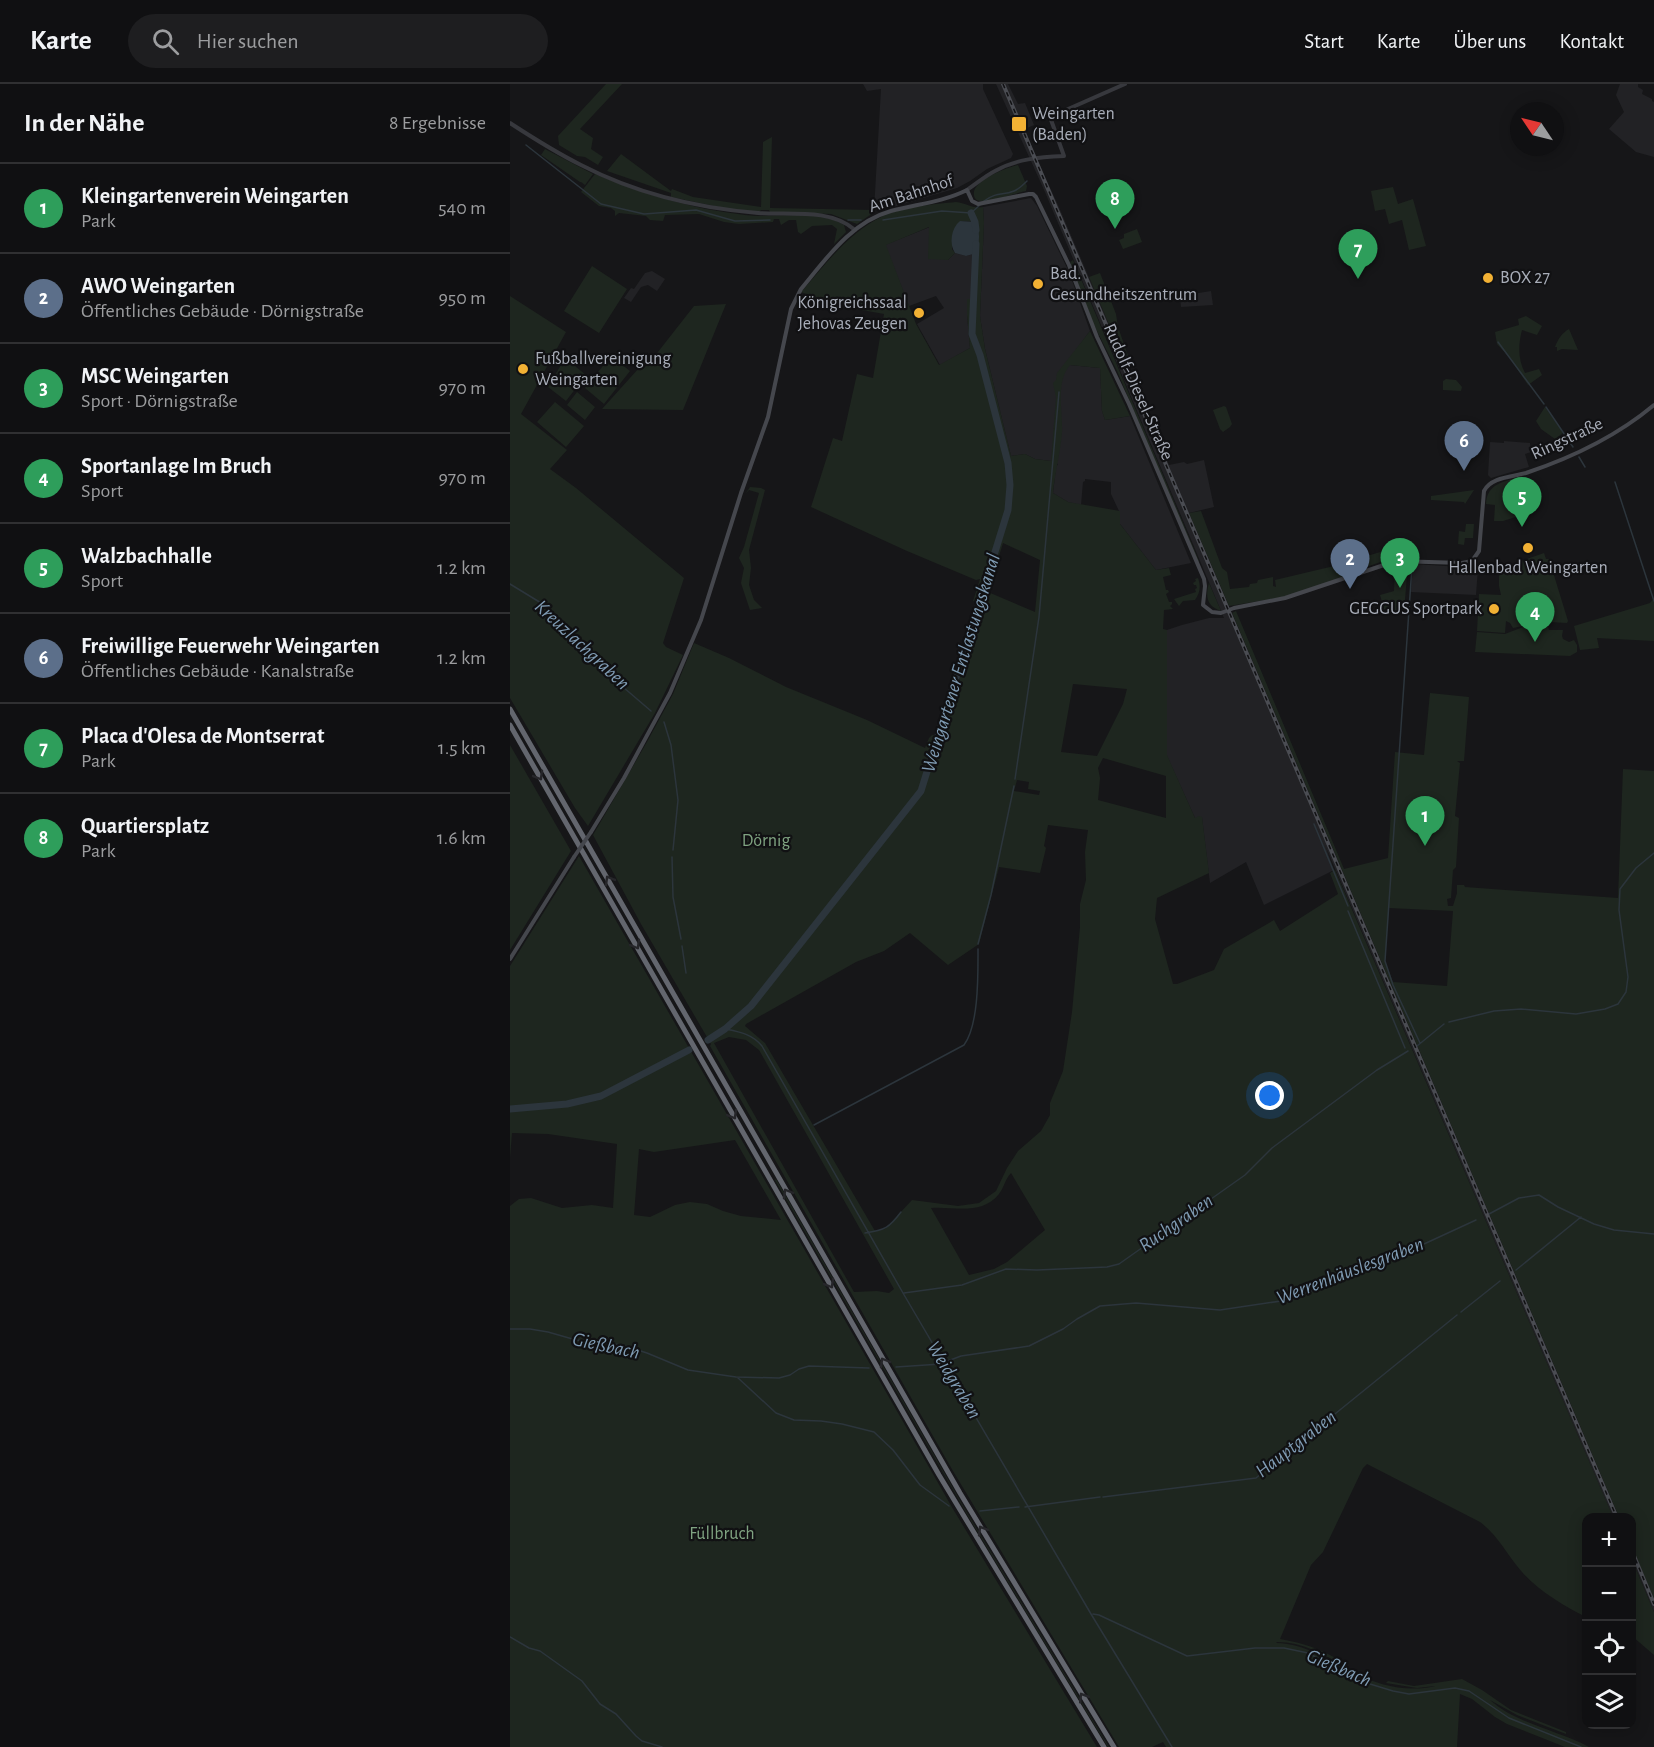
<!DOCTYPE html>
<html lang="de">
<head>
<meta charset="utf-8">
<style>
  body { margin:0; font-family:"Alegreya Sans",sans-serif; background:#1e1e20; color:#f1f3f6 }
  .controls { position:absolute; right:18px; bottom:18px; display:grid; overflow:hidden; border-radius:12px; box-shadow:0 3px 15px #0003 }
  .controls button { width:54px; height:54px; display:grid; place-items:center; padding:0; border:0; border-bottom:2px solid #303032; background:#101012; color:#f1f3f6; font:30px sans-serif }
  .compass { position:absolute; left:1000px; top:18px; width:54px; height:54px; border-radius:50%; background:#101012; box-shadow:0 3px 15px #0003; rotate:305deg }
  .you { position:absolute; left:760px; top:1012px; width:21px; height:21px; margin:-15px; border:4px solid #fff; border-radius:50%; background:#1a73e8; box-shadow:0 0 0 9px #1a73e833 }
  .badge { display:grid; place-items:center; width:39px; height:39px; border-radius:50%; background:#f2b134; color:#fff; font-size:20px; font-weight:700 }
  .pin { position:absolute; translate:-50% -50px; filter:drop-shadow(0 2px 3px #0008) }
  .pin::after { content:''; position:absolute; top:32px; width:21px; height:18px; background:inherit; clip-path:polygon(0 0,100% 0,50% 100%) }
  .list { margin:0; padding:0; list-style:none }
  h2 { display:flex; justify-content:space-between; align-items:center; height:78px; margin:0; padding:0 24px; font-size:26px }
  h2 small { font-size:20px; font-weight:400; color:#9c9d9f }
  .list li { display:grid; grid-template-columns:39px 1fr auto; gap:18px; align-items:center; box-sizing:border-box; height:90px; padding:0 24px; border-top:2px solid #303032 }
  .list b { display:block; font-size:22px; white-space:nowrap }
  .list p { margin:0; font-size:20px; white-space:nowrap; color:#9c9d9f }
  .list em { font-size:20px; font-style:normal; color:#9c9d9f }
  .icon { flex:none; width:33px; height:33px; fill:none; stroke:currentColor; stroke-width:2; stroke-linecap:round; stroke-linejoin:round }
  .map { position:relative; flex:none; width:1144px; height:1663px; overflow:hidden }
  header { display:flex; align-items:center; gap:36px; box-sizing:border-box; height:84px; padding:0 30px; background:#101012; border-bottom:2px solid #303032 }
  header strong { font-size:28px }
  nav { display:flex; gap:33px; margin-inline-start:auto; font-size:21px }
  .search { width:420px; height:54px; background:#1e1e20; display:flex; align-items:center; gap:15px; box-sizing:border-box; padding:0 21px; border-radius:33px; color:#9c9d9f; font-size:22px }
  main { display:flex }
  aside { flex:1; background:#101012 }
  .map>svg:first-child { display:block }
  .built { fill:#222225 }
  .green { fill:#1e261f; fill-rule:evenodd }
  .water { fill:#2c353c }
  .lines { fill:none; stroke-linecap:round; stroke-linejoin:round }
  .stream { stroke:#2c353c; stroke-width:1.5 }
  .river { stroke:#2c353c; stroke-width:7 }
  .tertiary { stroke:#37383d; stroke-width:4 }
  .secondary { stroke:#45474d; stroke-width:4 }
  .motorway { stroke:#63666e; stroke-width:5 }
  .rail-casing { stroke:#4a4c52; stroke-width:4 }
  .rail { stroke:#111113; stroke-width:1.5; stroke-dasharray:4.5; stroke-linecap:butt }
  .secondary-bridge { stroke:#45474d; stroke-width:4 }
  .oneway { stroke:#26262a }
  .poi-dot { fill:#f2b134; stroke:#111113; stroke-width:2 }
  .labels { text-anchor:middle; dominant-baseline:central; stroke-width:4.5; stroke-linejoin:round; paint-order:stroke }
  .poi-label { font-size:18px; fill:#a8adb8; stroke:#111113; text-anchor:start }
  .street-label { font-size:18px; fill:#a8adb8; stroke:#111113 }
  .park-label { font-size:18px; fill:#7fa381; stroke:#111113 }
  .water-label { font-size:20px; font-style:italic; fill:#7f9bb3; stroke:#111113 }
</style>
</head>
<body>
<header>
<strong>Karte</strong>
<div class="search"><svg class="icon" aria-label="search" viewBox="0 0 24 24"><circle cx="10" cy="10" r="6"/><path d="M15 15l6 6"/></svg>Hier suchen</div>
<nav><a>Start</a><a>Karte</a><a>Über uns</a><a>Kontakt</a></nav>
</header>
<main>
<aside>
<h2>In der Nähe<small>8 Ergebnisse</small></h2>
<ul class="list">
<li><span class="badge" style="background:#2e9e5b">1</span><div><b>Kleingartenverein Weingarten</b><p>Park</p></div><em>540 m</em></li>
<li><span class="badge" style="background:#5c6f8a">2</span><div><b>AWO Weingarten</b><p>Öffentliches Gebäude · Dörnigstraße</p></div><em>950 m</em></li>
<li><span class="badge" style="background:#2e9e5b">3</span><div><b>MSC Weingarten</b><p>Sport · Dörnigstraße</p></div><em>970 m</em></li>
<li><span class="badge" style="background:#2e9e5b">4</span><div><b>Sportanlage Im Bruch</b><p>Sport</p></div><em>970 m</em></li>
<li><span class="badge" style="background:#2e9e5b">5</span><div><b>Walzbachhalle</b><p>Sport</p></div><em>1.2 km</em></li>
<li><span class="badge" style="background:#5c6f8a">6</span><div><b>Freiwillige Feuerwehr Weingarten</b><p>Öffentliches Gebäude · Kanalstraße</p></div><em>1.2 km</em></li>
<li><span class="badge" style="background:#2e9e5b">7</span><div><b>Placa d'Olesa de Montserrat</b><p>Park</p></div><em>1.5 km</em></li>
<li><span class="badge" style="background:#2e9e5b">8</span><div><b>Quartiersplatz</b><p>Park</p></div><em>1.6 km</em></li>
</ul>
</aside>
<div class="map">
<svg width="1144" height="1663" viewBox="0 0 1144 1663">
  <rect width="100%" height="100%" fill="#161618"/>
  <path class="built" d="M353 0H473V5L503 70 501 74 477 85 460 97 447 104 373 126H364L371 5 357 7Z
    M486 0H498L508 20 515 19 524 41 515 45 525 71 548 121 659 381 674 378 677 380 694 376 704 423 679 429 1109 1433H1103L1101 1429 815 761 824 786 754 821 736 778 700 799 692 734H685L657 672V546L672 541 699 534H714L535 108Z
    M1110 0H1128V3L1133 6 1132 10 1142 15V17L1144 18V73L1126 68 1099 45 1114 28 1106 11Z
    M521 114 527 122 559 188 580 247 557 278 560 281 590 284 592 327 595 336 620 332 681 479 646 486 610 440 609 427 601 410V398L575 395V397L573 398 571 421 558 418 543 409 546 383 548 380 541 377 525 375 515 370 501 372 475 265 470 232 474 139 473 123Z
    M420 143 438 176 445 169 456 172 463 170 461 215H457V231L460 264 430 281 407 240 434 224 426 212 399 222 375 161Z
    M142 187 155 195 147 207 138 201 131 203 121 218 114 214 121 204 124 205 135 189Z
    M701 207 703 221 671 223 670 212Z
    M994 357 1020 359 1021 368 1015 370 1019 383 981 394 978 391 980 358 994 359Z
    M903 480 968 484 966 511 901 508Z
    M1122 1464 1144 1516V1528L1122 1476Z"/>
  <path class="green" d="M96 0H112L70 45 83 54 81 65 93 73 88 81 75 73 67 72 49 61 48 52Z
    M262 53 260 124 364 126 363 129 347 140 321 130 260 128 259 126H251L249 128 219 125 161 113V109L97 87 111 70 161 107 162 105 183 113 251 123 253 58Z
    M35 65 83 90 75 101 71 98H70L31 71Z
    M508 81 517 102 516 107C505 109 481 119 470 117 467 117 464 114 464 111 461 97 498 83 508 81Z
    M85 90C133 110 183 125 235 131 267 135 305 124 334 141L336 148 324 160 327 145 322 141 302 142 291 150 288 148 286 136H279L271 141 269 135H264L263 138 229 140 214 138 189 130 155 131 153 137 140 136 136 132 109 129 105 132V127L101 124 89 122 71 108Z
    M883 103 888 120 903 115 916 162 899 166 892 136 879 140 875 125 865 127 861 107Z
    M446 118C456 119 463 125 473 123L474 139 470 232 475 265 501 372 515 370 525 375 541 377 546 314 543 299 546 296 547 289 580 247 620 332 595 336 592 327 590 284 560 281C545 299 553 327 552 349 550 370 545 389 543 409L558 418 610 427V440L646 486 659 484 661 491 653 493 656 506H658L659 508 656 510 659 518H662V520L660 522 663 525 654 526 653 545 657 546V671L685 734 689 732 692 733 699 789 647 814 645 835 663 900H667L704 886 714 865 764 836 770 847 828 810 820 789 825 786 1103 1433 1076 1434V1533C1053 1521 1030 1508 1012 1488 997 1471 988 1451 970 1438L857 1380 853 1384 813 1468 801 1481 770 1555C798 1560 813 1566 836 1580L835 1583C813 1570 793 1558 767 1558L766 1559C798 1560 816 1576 843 1589 869 1601 897 1609 925 1602L907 1604 876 1599 878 1597 904 1602 952 1595 972 1606 1001 1626 1056 1648V1650L1007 1631 980 1616C1007 1640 1047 1646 1079 1663H1055L997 1640 985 1633 962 1615 950 1610 947 1663H656L653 1658 642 1663H609L443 1387 200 962 201 960 131 840 83 751 137 658 163 610 184 559 219 574 276 603 357 636 415 664 419 654 422 651 431 652 474 520 463 517 470 495 466 496 397 467 301 423 323 354 332 357 347 290 363 294 374 230 324 221 291 208C316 180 339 148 373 132 393 123 425 120 446 118ZM450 137 466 138 467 140V169L463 170 461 215H457V231L460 264 429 281 406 240 376 161 419 143 418 175 438 176 445 169 442 165ZM493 459 530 476 525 528 478 508ZM563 600 617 605 613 620 587 672 551 668ZM593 674 656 692V734L588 716 590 694 588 684ZM507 696 519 698 518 705 530 707 529 711 504 707ZM538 741 578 746 575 768 576 796 570 820V843L562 928 553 987 540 1019V1031L531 1047 508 1067 497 1084 486 1107 469 1119 448 1122 402 1116 375 1145 365 1147 255 959 235 942 236 940 346 878 374 867 400 849 438 881 469 860 489 783 530 789 536 764 534 762ZM219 953 236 956 249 966 384 1205 379 1209 367 1207 344 1208 204 959ZM501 1089 535 1146 497 1178 484 1185 459 1191 421 1124C444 1122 471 1132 489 1110 494 1104 495 1095 501 1089Z
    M627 145 632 158 613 165 609 156 614 154V150Z
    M563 176 689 477 688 478 607 287 584 241 562 184 560 178Z
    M82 182 117 205 89 249 54 227Z
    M590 189 606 230 608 243 621 280 617 283 579 193Z
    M0 212 56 248 11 330 57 366 40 385 66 404 174 494 153 559 156 563 173 571 145 629 78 742 65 724 0 614Z
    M216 220 173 326 92 325 129 284 135 283 144 273 184 222Z
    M1016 232 1032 242 1027 251 1012 246C1008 261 1008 276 1015 289L1029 285 1032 291 1018 301 999 273 987 260 985 248 1009 241 1008 235Z
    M1059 245 1068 266 1052 265 1047 267V263H1045C1048 255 1052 249 1059 245Z
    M101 272 120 287 94 320 75 304Z
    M55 274 76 291 56 317 38 303Z
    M936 295 946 296 952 303 951 307 933 306V297Z
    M67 308 85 323 75 336 57 321Z
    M45 318 74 342 56 363 27 338Z
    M714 322 716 323 722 340 720 343 713 348 710 345 703 326Z
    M1035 323 1053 349 1045 355 1031 345 1026 337Z
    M1012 392 1022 428 993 437H984L985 421 976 420C977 399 994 398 1012 392Z
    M240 403 251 404 255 406 239 466 241 484 239 501 244 516 252 524 240 526 231 499 234 484 229 474 234 463 249 409 239 406 236 409Z
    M964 406 955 420 954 418 921 416V412Z
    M691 427 712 484 717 488 720 505 739 503 740 500 747 499 748 496 763 493V502L766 503 765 496 824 482 900 459 899 473 885 476 882 474 839 489 836 492 774 513 719 522 679 429Z
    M956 440H964L963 454H955L954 461 948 460 949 447 955 448Z
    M1034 469 1036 475H1039L1058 537 1057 539 1039 538 1038 541 1013 542 1003 544 1000 539 996 537 995 549 967 547 969 510 991 511 989 502V485H994V483Z
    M885 480H898L894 527 874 525 870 511 884 507Z
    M688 494C691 502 690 509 685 516L673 517 669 522 664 515 686 508 685 505 687 504 686 501H684L683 499 686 497 685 495Z
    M699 499 711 527C697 522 695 513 699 499Z
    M1144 514V557L1087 554 1089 564 1070 566 1064 542 1140 519Z
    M726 527 834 785 878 774 885 668 914 671 920 609 959 613 954 677H947L950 679 945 732 949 734 946 783 943 786 941 814 937 815 938 822H943L947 809V801H954L955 803 1108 814 1113 685 1144 687V1515L1122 1463V1434L1109 1433 722 529ZM879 824 943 827 937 902 883 898 875 877Z
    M1013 543H1038L1039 546H1053L1052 552 1053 555 1059 558 1064 556 1067 561V568L1060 572 965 568 967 548 995 550Z
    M0 661 61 767 0 866Z
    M69 772 443 1425 587 1663H0V1122L9 1115 21 1114 52 1124 82 1121 103 1124 107 1060 38 1050 2 1049 0 1074V882ZM225 1056 271 1136 231 1132 213 1127 197 1120 180 1118 165 1121 140 1133 124 1131 129 1065 144 1068Z
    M266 1095 456 1427 599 1663H598L458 1432 265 1096Z
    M1122 1476 1144 1528V1571L1122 1552Z"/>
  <path class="water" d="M450 137 465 138C471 148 469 157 467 169L456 172 445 169C439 160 441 144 450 137Z"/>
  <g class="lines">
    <path class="stream" d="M16 61 91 120 134 130 186 126 225 137 260 136
      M474 117C488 107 492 112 504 107 509 105 513 101 517 97
      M338 136H351
      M373 136 432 127 461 129 471 120
      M988 258 1034 320
      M1036 323 1063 363
      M1069 373 1075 383
      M1105 398 1144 517
      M902 482 875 877 883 901 910 959
      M0 500 36 522 113 603 141 627
      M154 638 161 661 168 716 163 766
      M505 695 529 533 549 308
      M804 740 838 822
      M162 773 163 813 171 855
      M838 827 895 964
      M468 860 481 811 504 702
      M172 862 176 889
      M939 938 984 927 1011 925 1066 930 1095 925 1108 920 1116 908 1118 893 1109 826 1110 805 1126 784 1144 769
      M215 945C230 948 242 950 252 962L393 1209 581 1530 662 1663
      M907 962 934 940
      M304 1041 454 961C469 941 468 890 468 865
      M979 1130 1009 1114 1029 1111 1048 1123 1084 1140 1104 1146 1144 1150
      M355 1149C375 1146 379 1144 391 1128
      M1006 1186 1071 1133
      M394 1209 452 1201 496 1185 527 1186 597 1183 609 1180 735 1091 762 1064 867 986 898 967
      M951 1228 990 1197
      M0 1245H20L38 1248 66 1256 112 1261 137 1269 178 1286 226 1293 269 1294 280 1291 289 1285 299 1282 359 1284
      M435 1278 451 1272 519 1262 553 1245 567 1235 590 1222 626 1219 710 1226 771 1217 807 1205 888 1172 966 1136
      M386 1283 431 1280
      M227 1293 266 1329 284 1336 311 1337 332 1340 364 1348 383 1366 410 1401 439 1422
      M593 1413 746 1394 947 1231
      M515 1423 590 1413
      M470 1427 509 1423
      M583 1530 589 1531 677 1572 745 1564H774L798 1569 843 1593 860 1600 883 1607 899 1610 945 1604 959 1607 999 1634 1071 1663
      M0 1553 19 1564 30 1567 72 1597 90 1620 106 1630 126 1652 132 1657 152 1663"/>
    <path class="river" d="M461 129 465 138 466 146
      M198 956 215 945 241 922 411 707 498 426 500 401 498 379 470 271 462 250 466 160
      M0 1025 57 1020 91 1012 179 966"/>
    <path class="tertiary" d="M0 39C23 54 47 69 71 81 125 109 187 124 248 129 278 131 321 124 345 146
      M457 106C466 100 475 92 485 87 506 75 530 73 554 72L540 33 615 0"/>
    <path class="secondary" d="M81 748 114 694 160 609 191 536 231 409 258 333 281 225 291 205C316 175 341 138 381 127 407 120 433 118 457 106L462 117 468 120 519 110H523L526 113 559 181 587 253 619 320 694 495 695 502 693 521 702 528 711 529 724 524 775 514 886 477 952 479 962 477 969 467 974 407C981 393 1002 393 1016 389 1061 374 1107 352 1144 321
      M0 875 64 773"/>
    <path class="motorway" d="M0 625 450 1409 604 1663
      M0 641 429 1391 594 1663"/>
    <g class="rail-casing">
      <path id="rail" d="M493 0 1107 1434
        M1122 1467 1144 1520"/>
    </g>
    <use href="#rail" class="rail"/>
    <path class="secondary-bridge" d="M64 773 81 748"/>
  </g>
  <defs><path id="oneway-chevron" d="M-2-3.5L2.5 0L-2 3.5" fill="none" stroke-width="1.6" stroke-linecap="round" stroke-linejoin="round" transform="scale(1.5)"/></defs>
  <g class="oneway">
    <use href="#oneway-chevron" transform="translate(29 692) rotate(60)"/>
    <use href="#oneway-chevron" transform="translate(99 796) rotate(-120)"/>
    <use href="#oneway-chevron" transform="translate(126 861) rotate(60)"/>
    <use href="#oneway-chevron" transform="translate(223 1031) rotate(60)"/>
    <use href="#oneway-chevron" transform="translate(277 1109) rotate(-120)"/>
    <use href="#oneway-chevron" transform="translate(320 1200) rotate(60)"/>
    <use href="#oneway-chevron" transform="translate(374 1278) rotate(-120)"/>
    <use href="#oneway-chevron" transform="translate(472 1446) rotate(-121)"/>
    <use href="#oneway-chevron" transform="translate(573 1613) rotate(-122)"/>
  </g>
  <g class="poi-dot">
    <rect x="501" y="32" width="16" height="16" rx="3"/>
    <circle cx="978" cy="194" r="6"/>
    <circle cx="528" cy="200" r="6"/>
    <circle cx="409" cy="229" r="6"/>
    <circle cx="13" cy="285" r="6"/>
    <circle cx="1018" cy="464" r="6"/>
    <circle cx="984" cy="525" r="6"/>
  </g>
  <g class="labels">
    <g class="poi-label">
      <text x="522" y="30">Weingarten<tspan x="522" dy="21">(Baden)</tspan></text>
      <text x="540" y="190">Bad.<tspan x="540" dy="21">Gesundheitszentrum</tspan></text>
      <text x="990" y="194">BOX 27</text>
      <text x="397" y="219" text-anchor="end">Königreichssaal<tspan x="397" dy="21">Jehovas Zeugen</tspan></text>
      <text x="25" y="275">Fußballvereinigung<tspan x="25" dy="21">Weingarten</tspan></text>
      <text x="1018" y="484" text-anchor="middle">Hallenbad Weingarten</text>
      <text x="972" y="525" text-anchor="end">GEGGUS Sportpark</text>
    </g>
    <g class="street-label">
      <text transform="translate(401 110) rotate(-18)">Am Bahnhof</text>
      <text transform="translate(628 308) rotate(66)">Rudolf-Diesel-Straße</text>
      <text transform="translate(1057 355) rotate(-25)">Ringstraße</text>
    </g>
    <g class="park-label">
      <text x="256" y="757">Dörnig</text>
      <text x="212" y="1450">Füllbruch</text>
    </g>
    <g class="water-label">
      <text transform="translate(72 561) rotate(43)">Kreuzlachgraben</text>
      <text transform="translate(451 579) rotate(-73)">Weingartener Entlastungskanal</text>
      <text transform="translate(666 1139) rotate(-35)">Ruchgraben</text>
      <text transform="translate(840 1187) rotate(-21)">Werrenhäuslesgraben</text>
      <text transform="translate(96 1262) rotate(12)">Gießbach</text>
      <text transform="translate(444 1296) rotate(59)">Weidgraben</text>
      <text transform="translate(786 1360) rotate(-38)">Hauptgraben</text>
      <text transform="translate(829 1584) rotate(23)">Gießbach</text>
    </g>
  </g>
</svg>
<div class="controls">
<button>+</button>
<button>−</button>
<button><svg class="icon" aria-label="locate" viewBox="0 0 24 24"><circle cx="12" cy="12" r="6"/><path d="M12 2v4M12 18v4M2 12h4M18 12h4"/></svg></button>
<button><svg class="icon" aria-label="layers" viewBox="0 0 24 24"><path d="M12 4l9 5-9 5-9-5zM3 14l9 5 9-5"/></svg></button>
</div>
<svg class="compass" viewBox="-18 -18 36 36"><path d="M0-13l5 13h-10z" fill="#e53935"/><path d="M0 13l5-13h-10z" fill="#9c9d9f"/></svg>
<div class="you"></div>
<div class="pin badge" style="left:915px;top:762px;background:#2e9e5b">1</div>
<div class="pin badge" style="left:840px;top:505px;background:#5c6f8a">2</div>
<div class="pin badge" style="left:890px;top:504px;background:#2e9e5b">3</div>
<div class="pin badge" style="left:1025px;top:558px;background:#2e9e5b">4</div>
<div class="pin badge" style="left:1012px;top:443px;background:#2e9e5b">5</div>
<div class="pin badge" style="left:954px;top:387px;background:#5c6f8a">6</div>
<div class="pin badge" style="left:848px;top:195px;background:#2e9e5b">7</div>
<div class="pin badge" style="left:605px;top:145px;background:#2e9e5b">8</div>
</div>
</main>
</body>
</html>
